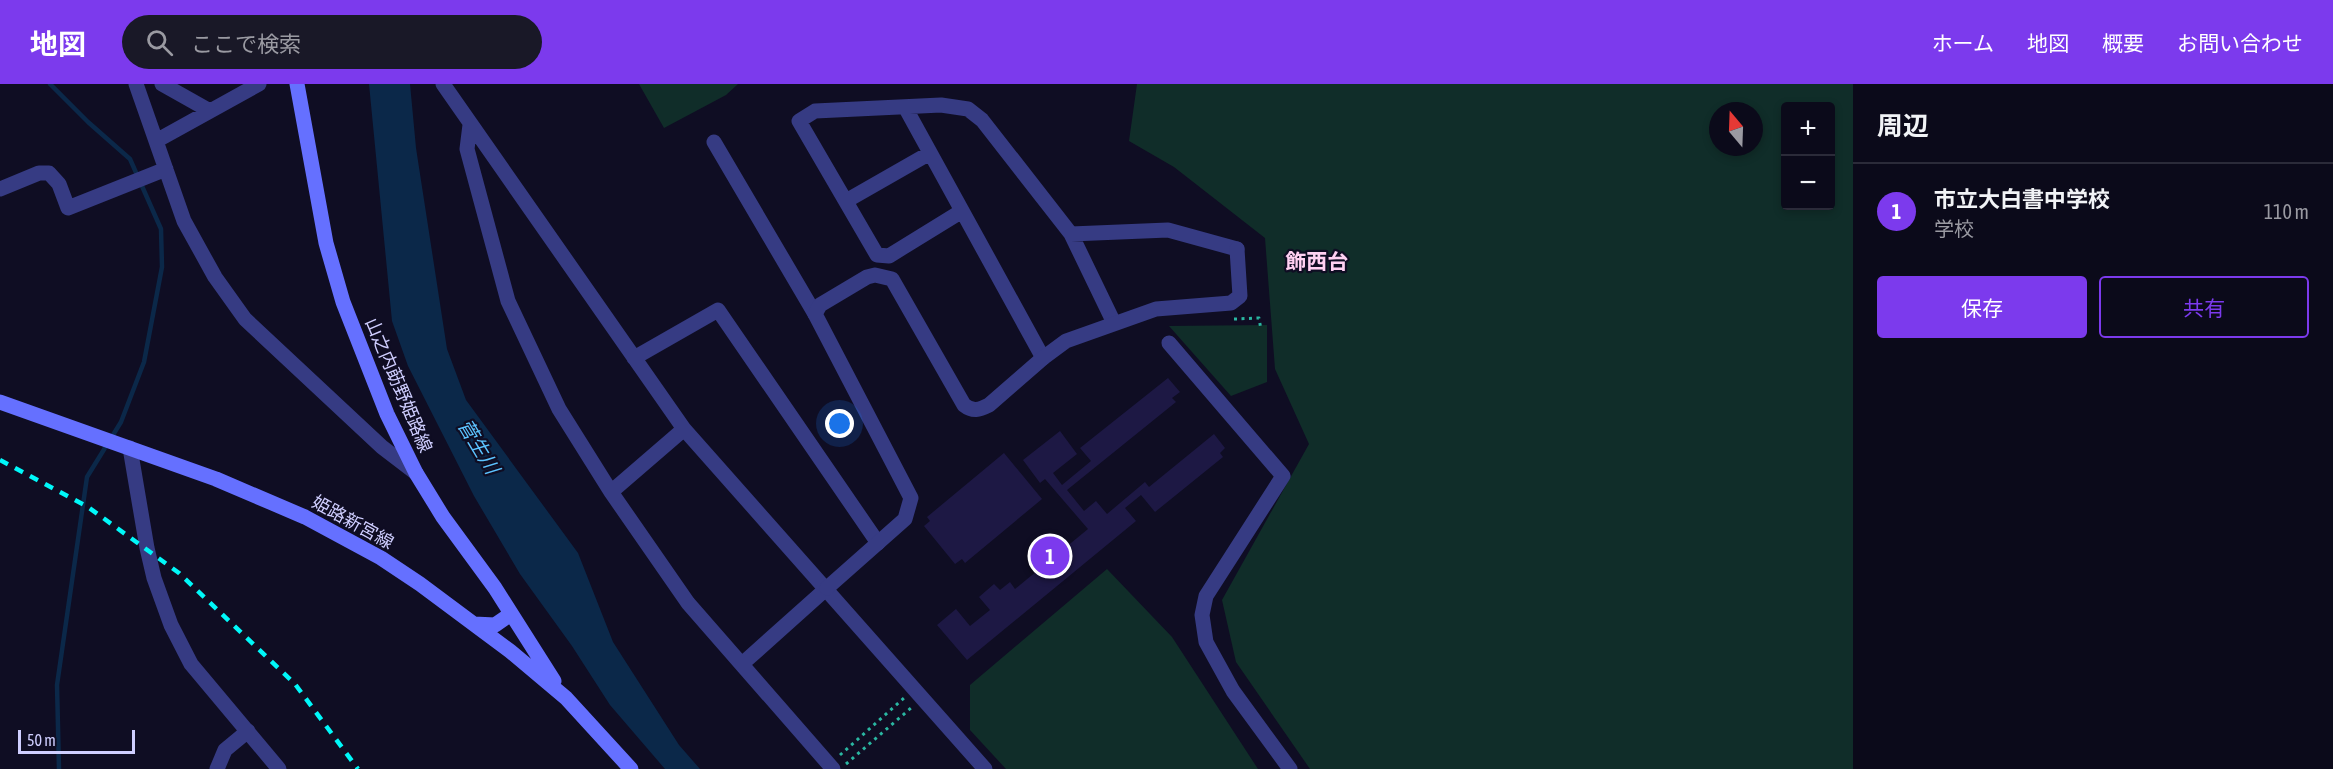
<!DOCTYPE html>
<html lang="ja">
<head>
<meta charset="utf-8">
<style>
  body { margin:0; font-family:"Asap Condensed","Noto Sans JP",sans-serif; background:#191827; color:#f1f3f6 }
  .controls { position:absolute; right:18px; top:18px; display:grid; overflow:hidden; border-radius:6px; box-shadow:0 3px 9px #0003 }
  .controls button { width:54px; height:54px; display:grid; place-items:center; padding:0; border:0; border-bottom:2px solid #2b2b39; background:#0b0a1a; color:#f1f3f6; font:30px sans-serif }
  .compass { position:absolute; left:1709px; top:18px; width:54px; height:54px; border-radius:50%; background:#0b0a1a; box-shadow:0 3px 9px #0003; rotate:341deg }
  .scale { position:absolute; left:18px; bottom:15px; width:117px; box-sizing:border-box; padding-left:6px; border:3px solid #cfceff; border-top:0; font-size:16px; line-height:21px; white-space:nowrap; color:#cfceff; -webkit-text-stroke:4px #0f0d23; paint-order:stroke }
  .you { position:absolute; left:840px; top:340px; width:21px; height:21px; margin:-15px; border:4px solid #fff; border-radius:50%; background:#1a73e8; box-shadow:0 0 0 9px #1a73e833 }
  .badge { display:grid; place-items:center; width:39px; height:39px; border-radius:50%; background:#7c3aed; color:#fff; font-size:20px; font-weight:700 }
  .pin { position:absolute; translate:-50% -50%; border:3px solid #fff; box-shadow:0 2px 6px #0006 }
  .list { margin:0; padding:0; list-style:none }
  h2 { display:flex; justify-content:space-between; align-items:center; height:78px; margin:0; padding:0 24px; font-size:26px }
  h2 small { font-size:20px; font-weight:400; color:#9a9aa2 }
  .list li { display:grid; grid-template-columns:39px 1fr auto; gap:18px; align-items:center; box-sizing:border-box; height:96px; padding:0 24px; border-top:2px solid #2b2b39 }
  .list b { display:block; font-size:22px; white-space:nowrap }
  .list p { margin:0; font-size:20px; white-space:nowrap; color:#9a9aa2 }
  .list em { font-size:20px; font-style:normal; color:#9a9aa2 }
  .actions { display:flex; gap:12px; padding:18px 24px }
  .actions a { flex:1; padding:14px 0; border:2px solid #7c3aed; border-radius:6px; text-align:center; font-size:21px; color:#7c3aed }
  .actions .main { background:#7c3aed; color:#fff }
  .icon { flex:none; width:33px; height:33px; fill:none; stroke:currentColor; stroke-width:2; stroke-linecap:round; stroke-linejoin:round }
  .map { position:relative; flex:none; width:1853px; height:685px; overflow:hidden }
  header { display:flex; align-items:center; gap:36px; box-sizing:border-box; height:84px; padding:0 30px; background:#7c3aed; color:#fff }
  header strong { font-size:28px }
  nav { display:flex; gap:33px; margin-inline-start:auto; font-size:21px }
  .search { width:420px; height:54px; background:#191827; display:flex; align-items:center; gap:15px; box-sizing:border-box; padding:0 21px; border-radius:33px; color:#9a9aa2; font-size:22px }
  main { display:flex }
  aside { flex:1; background:#0b0a1a }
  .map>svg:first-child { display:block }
  .green { fill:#102d29; fill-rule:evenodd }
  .water { fill:#0b2849 }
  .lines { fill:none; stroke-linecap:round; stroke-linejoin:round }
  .stream { stroke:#0b2849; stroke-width:4.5 }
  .building { fill:#1d1844 }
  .path { stroke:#2ab7a2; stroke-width:3; stroke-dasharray:3 4.5; stroke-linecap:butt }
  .minor { stroke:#363b83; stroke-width:15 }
  .tertiary { stroke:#363b83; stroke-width:15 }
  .secondary { stroke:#6570ff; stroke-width:15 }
  .rail { stroke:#00f8f9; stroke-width:4.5; stroke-dasharray:9 8; stroke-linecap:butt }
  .labels { text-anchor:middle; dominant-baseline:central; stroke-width:4.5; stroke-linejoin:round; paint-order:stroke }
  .street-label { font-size:18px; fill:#cfceff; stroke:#0f0d23 }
  .water-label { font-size:20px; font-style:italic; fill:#5cc3ff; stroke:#0f0d23 }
  .quarter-label { font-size:21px; font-weight:bold; fill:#ffd0f2; stroke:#0f0d23 }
</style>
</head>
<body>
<header>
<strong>地図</strong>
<div class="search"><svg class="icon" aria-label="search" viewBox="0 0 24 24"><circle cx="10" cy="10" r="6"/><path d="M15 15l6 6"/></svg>ここで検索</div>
<nav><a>ホーム</a><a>地図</a><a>概要</a><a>お問い合わせ</a></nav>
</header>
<main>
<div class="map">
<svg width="1853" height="685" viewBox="0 0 1853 685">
  <rect width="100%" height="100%" fill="#0f0d23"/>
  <path class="green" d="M639 0H738L726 11 664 44Z
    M1137 0H1853V685H1310L1236 578 1222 516 1309 360 1275 285 1265 154 1174 83 1129 57ZM1786 22H1830V122H1786ZM1718 27H1754V63H1718Z
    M1267 241V298L1231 312 1169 242Z
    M1107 485 1172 553 1258 685H1006L970 646V601Z"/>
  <path class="water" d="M369 0H410L416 64 447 265 466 316 578 469 613 558 679 661 700 685H665L610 621 572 562 520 490 474 412 408 282 392 237Z"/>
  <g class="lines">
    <path class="stream" d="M50 0 88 38 130 75 161 145 162 183 144 278 121 338 87 393 57 601 59 685"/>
  </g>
  <path class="building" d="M1168 294 1180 308 1172 314 1176 318 1067 406 1084 427 1096 417 1107 430 1145 398 1149 403 1214 350 1225 364 1220 369 1223 373 1155 428 1141 411 1125 424 1136 437 967 576 937 541 956 525 970 542 990 526 979 513 994 500 1000 506 1010 498 1015 505 1088 445 1045 395 1040 399 1023 376 1060 347 1077 370 1053 389 1062 401 1091 377 1080 364Z
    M1004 369 1042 415 965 479 962 475 955 480 924 442 930 437 927 433Z"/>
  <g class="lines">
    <path class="path" d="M1234 235 1259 234 1261 246
      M840 671 904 614
      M846 680 911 624"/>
    <path class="minor" d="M136 0 184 137 215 193 245 235 382 363 416 389
      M162 0 210 27
      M443 0 684 345 985 685
      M905 23 1043 274
      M470 41 467 65 508 217 559 325 611 408 688 519 833 685
      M156 57 259 0
      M714 58 815 230
      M0 105 39 89H49L59 100 68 124 166 85
      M846 117 930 69
      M962 127 889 172 877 171 799 37 815 27 941 21 968 25 982 36 1071 150 1114 239
      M1071 150 1168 146 1237 165
      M1169 259 1283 392 1206 512 1202 531 1206 558 1233 607 1290 685
      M634 274 718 226 878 459
      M130 364 147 464 154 494 171 541 191 580 279 685
      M611 408 684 345
      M742 580 827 504
      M217 685 225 666 248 647"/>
    <path class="tertiary" d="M827 504 905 435 911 414 815 230 820 221 867 193 875 191 892 195 964 321C973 328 979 326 989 321L1043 274 1066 257 1156 225 1231 219 1240 212 1237 165"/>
    <path class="secondary" d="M297 0 326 159 343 218 387 330 416 389 443 433 495 504 554 597
      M0 318 216 395 305 433 381 474 420 500 510 567 566 614 631 685
      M474 540 495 541 511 530"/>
    <path class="rail" d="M0 376 88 423 179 489 295 600 358 685"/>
  </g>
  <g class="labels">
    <g class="street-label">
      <text transform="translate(399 301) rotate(67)">山之内莇野姫路線</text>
      <text transform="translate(353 438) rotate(29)">姫路新宮線</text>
    </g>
    <g class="water-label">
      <text transform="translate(479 362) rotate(59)">菅生川</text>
    </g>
    <g class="quarter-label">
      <text x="1317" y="177">飾西台</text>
    </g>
  </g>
</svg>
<div class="controls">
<button>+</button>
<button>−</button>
</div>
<svg class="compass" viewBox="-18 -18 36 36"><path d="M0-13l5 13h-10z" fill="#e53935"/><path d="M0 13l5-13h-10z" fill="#9a9aa2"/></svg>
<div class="scale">50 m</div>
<div class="you"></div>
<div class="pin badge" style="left:1050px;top:472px">1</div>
</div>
<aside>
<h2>周辺<small></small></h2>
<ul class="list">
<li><span class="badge">1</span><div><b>市立大白書中学校</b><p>学校</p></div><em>110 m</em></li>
</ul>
<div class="actions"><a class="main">保存</a><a>共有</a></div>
</aside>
</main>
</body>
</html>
